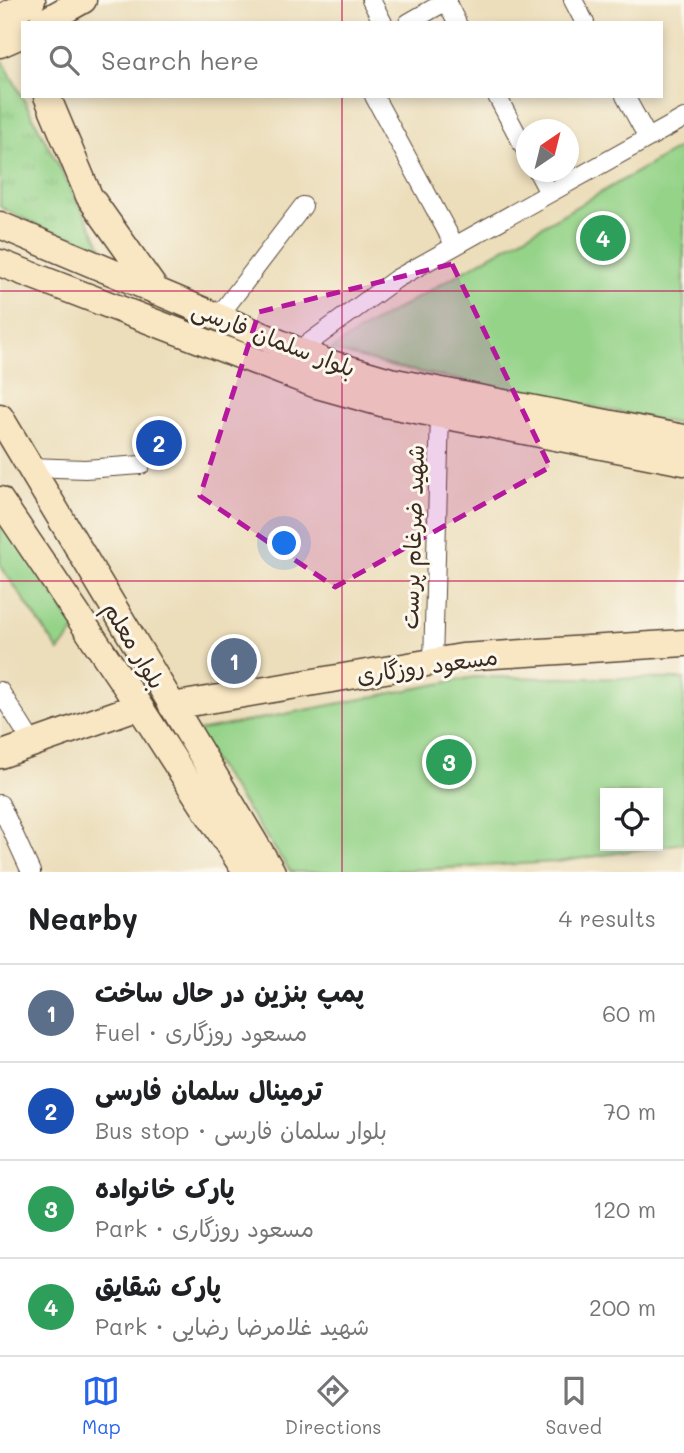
<!DOCTYPE html>
<html lang="en">
<head>
<meta charset="utf-8">
<style>
  body { margin:0; font-family:Mali,"Playpen Sans Arabic",sans-serif; background:#f6f6f6; color:#202124 }
  .controls { position:absolute; right:21px; bottom:21px; display:grid; overflow:hidden; border-radius:0px; box-shadow:0 4px 10px #0003 }
  .controls button { width:63px; height:63px; display:grid; place-items:center; padding:0; border:0; border-bottom:2px solid #e0e0e0; background:#fff; color:#202124; font:35px sans-serif }
  .compass { position:absolute; left:516px; top:119px; width:63px; height:63px; border-radius:50%; background:#fff; box-shadow:0 4px 10px #0003; rotate:35deg }
  .you { position:absolute; left:285px; top:544px; width:24px; height:24px; margin:-18px; border:5px solid #fff; border-radius:50%; background:#1a73e8; box-shadow:0 0 0 10px #1a73e833 }
  .badge { display:grid; place-items:center; width:46px; height:46px; border-radius:50%; background:#2563eb; color:#fff; font-size:23px; font-weight:700 }
  .pin { position:absolute; translate:-50% -50%; border:4px solid #fff; box-shadow:0 2px 7px #0006 }
  .list { margin:0; padding:0; list-style:none }
  h2 { display:flex; justify-content:space-between; align-items:center; height:91px; margin:0; padding:0 28px; font-size:30px }
  h2 small { font-size:23px; font-weight:400; color:#757577 }
  .list li { display:grid; grid-template-columns:46px 1fr auto; gap:21px; align-items:center; box-sizing:border-box; height:98px; padding:0 28px; border-top:2px solid #e0e0e0 }
  .list b { display:block; font-size:26px; white-space:nowrap }
  .list p { margin:0; font-size:23px; white-space:nowrap; color:#757577 }
  .list em { font-size:23px; font-style:normal; color:#757577 }
  .icon { flex:none; width:38px; height:38px; fill:none; stroke:currentColor; stroke-width:2; stroke-linecap:round; stroke-linejoin:round }
  .map { position:relative; flex:none; width:684px; height:872px; overflow:hidden }
  .search { position:absolute; background:#fff; box-shadow:0 4px 10px #0003; left:21px; right:21px; top:21px; height:77px; display:flex; align-items:center; gap:18px; box-sizing:border-box; padding:0 24px; border-radius:0px; color:#757577; font-size:26px }
  .sheet { height:483px; background:#fff }
  nav { display:flex; justify-content:space-around; align-items:center; box-sizing:border-box; height:98px; border-top:2px solid #e0e0e0; background:#fff; font-size:19px; color:#757577 }
  nav a { display:grid; justify-items:center; gap:4px }
  nav .on { color:#2563eb }
  .map>svg:first-child { display:block }
  .grass { fill:url(#grass-tufts); stroke:#687e53; stroke-width:2 }
  .green { fill:#94d388; stroke:#687e53; stroke-width:2; fill-rule:evenodd }
  .lines { fill:none; stroke-linecap:round; stroke-linejoin:round }
  .street-casing { stroke:#564536; stroke-width:20 }
  .secondary-casing { stroke:#564536; stroke-width:29 }
  .street { stroke:#fff; stroke-width:18 }
  .secondary { stroke:#f9e7c3; stroke-width:26 }
  .marked { fill:#b5179e; fill-opacity:0.2; stroke:#b5179e; stroke-width:5; stroke-dasharray:14 9; stroke-linejoin:round }
  .grid { fill:none; stroke:#c2185b; stroke-width:2; stroke-opacity:0.55 }
  .labels { text-anchor:middle; dominant-baseline:central; stroke-width:6; stroke-linejoin:round; paint-order:stroke }
  .street-label { font-size:23px; fill:#3b2a1e; stroke:#fbf7ec }
</style>
</head>
<body>
<div class="map">
<svg width="684" height="872" viewBox="0 0 684 872">
  <defs>
    <pattern id="grass-tufts" width="24" height="20" patternUnits="userSpaceOnUse" patternTransform="scale(1.75)"><rect width="24" height="20" fill="#94d388"/><path d="M3 7l-1-3M5 7V3M7 7l1-3M15 17l-1-3M17 17v-4M19 17l1-3" fill="none" stroke="#80b575"/></pattern>
  </defs>
  <rect width="100%" height="100%" fill="#fbf7ec"/>
  <filter id="ink" filterUnits="userSpaceOnUse"><feTurbulence type="fractalNoise" baseFrequency=".0143" numOctaves="2"/><feDisplacementMap in="SourceGraphic" scale="14" xChannelSelector="R" yChannelSelector="G"/><feConvolveMatrix kernelMatrix="1 2 1 2 8 2 1 2 1" color-interpolation-filters="sRGB"/></filter>
  <filter id="wash" filterUnits="userSpaceOnUse"><feTurbulence type="fractalNoise" baseFrequency=".00686" numOctaves="4" result="noise"/><feDisplacementMap in="SourceGraphic" scale="28" xChannelSelector="R" yChannelSelector="G"/><feGaussianBlur stdDeviation="1.57" result="paint"/><feColorMatrix in="noise" values="0 0 0 0 0 0 0 0 0 0 0 0 0 0 0 0 0 1.4 0 .05"/><feComposite in="paint" operator="in"/></filter>
  <g filter="url(#wash)">
    <rect width="100%" height="100%" fill="#ecdebb"/>
    <path class="grass" d="M3 61 102 247 43 228 0 207V62Z"/>
    <path class="green" d="M684 145V425L394 367 331 350 359 331Z
      M0 514 76 629 59 651 0 565Z
      M474 677 684 679V843L558 862 376 872H291L193 732ZM605 793H658V846H605Z"/>
  </g>
  <g filter="url(#ink)">
    <g class="lines">
      <g class="street-casing">
        <path id="street" d="M371 0 383 23
          M573 0 585 23
          M446 1 457 23
          M408 23 448 0
          M374 96 455 246
          M497 96 526 151
          M625 96 648 138
          M538 172 549 193
          M218 317 303 206
          M298 351 396 279 684 118
          M30 467 85 469 141 465
          M433 662 440 415
          M0 691 33 744
          M0 804 31 872"/>
      </g>
      <g class="secondary-casing">
        <path id="secondary" d="M0 19 32 0
          M42 23 83 0
          M0 44 23 34
          M47 96 89 196 157 292
          M0 225 325 362 390 381 684 438
          M0 263 317 385 385 404 684 462
          M0 417 272 872
          M0 500 139 706 246 872
          M172 706 462 657 684 643
          M0 755 139 706"/>
      </g>
      <use href="#street" class="street"/>
      <use href="#secondary" class="secondary"/>
    </g>
  </g>
  <path class="marked" d="M452 264 550 467 335 587 200 496 259 312Z"/>
  <path class="grid" d="M342 0V23M342 96V872M0 291H684M0 581H684"/>
  <g class="labels">
    <g class="street-label">
      <text transform="translate(274 338) rotate(21)">بلوار سلمان فارسی</text>
      <text transform="translate(412 537) rotate(-88)">شهید ضرغام پرست</text>
      <text transform="translate(135 645) rotate(59)">بلوار معلم</text>
      <text transform="translate(427 665) rotate(-8)">مسعود روزگاری</text>
    </g>
  </g>
</svg>
<div class="controls">
<button><svg class="icon" aria-label="locate" viewBox="0 0 24 24"><circle cx="12" cy="12" r="6"/><path d="M12 2v4M12 18v4M2 12h4M18 12h4"/></svg></button>
</div>
<svg class="compass" viewBox="-18 -18 36 36"><path d="M0-13l5 13h-10z" fill="#e53935"/><path d="M0 13l5-13h-10z" fill="#757577"/></svg>
<div class="you"></div>
<div class="pin badge" style="left:234px;top:661px;background:#5c6f8a">1</div>
<div class="pin badge" style="left:159px;top:443px;background:#1a4fb4">2</div>
<div class="pin badge" style="left:449px;top:762px;background:#2e9e5b">3</div>
<div class="pin badge" style="left:603px;top:238px;background:#2e9e5b">4</div>
<div class="search"><svg class="icon" aria-label="search" viewBox="0 0 24 24"><circle cx="10" cy="10" r="6"/><path d="M15 15l6 6"/></svg>Search here</div>
</div>
<section class="sheet">
<h2>Nearby<small>4 results</small></h2>
<ul class="list">
<li><span class="badge" style="background:#5c6f8a">1</span><div><b>پمپ بنزین در حال ساخت</b><p>Fuel · مسعود روزگاری</p></div><em>60 m</em></li>
<li><span class="badge" style="background:#1a4fb4">2</span><div><b>ترمینال سلمان فارسی</b><p>Bus stop · بلوار سلمان فارسی</p></div><em>70 m</em></li>
<li><span class="badge" style="background:#2e9e5b">3</span><div><b>پارک خانواده</b><p>Park · مسعود روزگاری</p></div><em>120 m</em></li>
<li><span class="badge" style="background:#2e9e5b">4</span><div><b>پارک شقایق</b><p>Park · شهید غلامرضا رضایی</p></div><em>200 m</em></li>
</ul>
</section>
<nav>
<a class="on"><svg class="icon" aria-label="map" viewBox="0 0 24 24"><path d="M3 6l6-2 6 2 6-2v14l-6 2-6-2-6 2zM9 4v14M15 6v14"/></svg>Map</a>
<a><svg class="icon" aria-label="directions" viewBox="0 0 24 24"><path d="M12 3l9 9-9 9-9-9zM9 14v-3h6M13 9l2 2-2 2"/></svg>Directions</a>
<a><svg class="icon" aria-label="saved" viewBox="0 0 24 24"><path d="M7 4h10v16l-5-4-5 4z"/></svg>Saved</a>
</nav>
</body>
</html>
